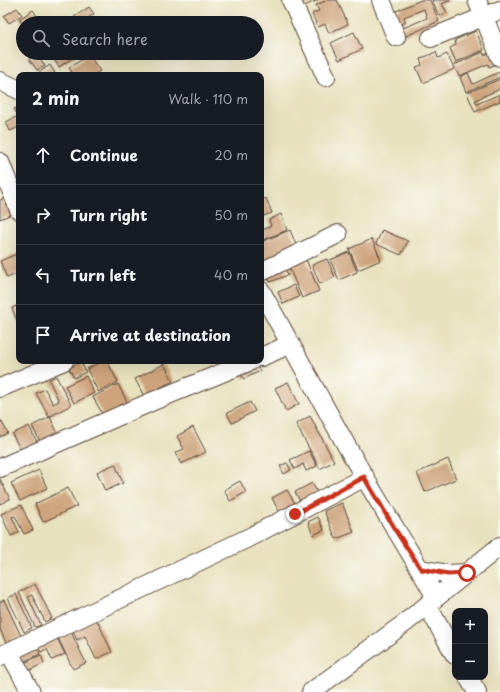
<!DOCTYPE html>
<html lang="en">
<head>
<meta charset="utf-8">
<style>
  body { margin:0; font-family:"Playpen Sans",sans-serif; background:#20242c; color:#f1f3f6 }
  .controls { position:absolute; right:12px; bottom:12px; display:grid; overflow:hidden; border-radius:8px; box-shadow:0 4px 16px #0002 }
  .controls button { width:36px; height:36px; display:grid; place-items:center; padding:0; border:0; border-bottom:1px solid #363941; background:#171b24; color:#f1f3f6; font:20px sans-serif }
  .stop { position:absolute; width:12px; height:12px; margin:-9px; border:3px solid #c8321e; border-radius:50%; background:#fff }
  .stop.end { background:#c8321e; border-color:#fff; box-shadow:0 1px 4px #0008 }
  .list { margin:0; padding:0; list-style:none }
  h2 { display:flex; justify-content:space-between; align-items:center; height:52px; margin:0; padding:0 16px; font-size:17px }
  h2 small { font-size:13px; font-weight:400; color:#9ea1a6 }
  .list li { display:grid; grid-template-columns:26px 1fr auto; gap:12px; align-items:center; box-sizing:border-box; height:60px; padding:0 16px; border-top:1px solid #363941 }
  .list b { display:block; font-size:15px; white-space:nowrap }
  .list em { font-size:13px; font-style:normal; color:#9ea1a6 }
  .icon { flex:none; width:22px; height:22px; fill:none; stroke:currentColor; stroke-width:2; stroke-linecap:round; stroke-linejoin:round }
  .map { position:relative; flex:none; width:500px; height:692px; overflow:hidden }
  .search { position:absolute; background:#171b24; box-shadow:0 4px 16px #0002; left:16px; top:16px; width:248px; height:44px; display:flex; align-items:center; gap:10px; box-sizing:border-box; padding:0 14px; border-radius:22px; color:#9ea1a6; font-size:15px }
  .panel { position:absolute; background:#171b24; box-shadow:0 4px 16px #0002; left:16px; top:72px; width:248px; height:292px; border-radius:8px }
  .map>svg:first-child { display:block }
  .building { fill:#cda37c }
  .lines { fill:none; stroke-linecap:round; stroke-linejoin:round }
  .minor-casing { stroke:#554536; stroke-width:20 }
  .minor { stroke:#fff; stroke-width:18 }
  .route { stroke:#c8321e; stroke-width:5 }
</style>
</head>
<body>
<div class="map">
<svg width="500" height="692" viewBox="0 0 500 692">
  <rect width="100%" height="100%" fill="#fdfcf7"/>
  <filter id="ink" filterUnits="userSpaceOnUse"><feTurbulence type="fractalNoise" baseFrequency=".025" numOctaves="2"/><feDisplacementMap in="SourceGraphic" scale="8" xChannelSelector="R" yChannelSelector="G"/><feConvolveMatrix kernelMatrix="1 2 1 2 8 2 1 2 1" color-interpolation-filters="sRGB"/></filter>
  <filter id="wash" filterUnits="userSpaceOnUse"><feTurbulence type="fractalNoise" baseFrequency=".012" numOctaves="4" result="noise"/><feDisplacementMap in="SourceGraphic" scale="16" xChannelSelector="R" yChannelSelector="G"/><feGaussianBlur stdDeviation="0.9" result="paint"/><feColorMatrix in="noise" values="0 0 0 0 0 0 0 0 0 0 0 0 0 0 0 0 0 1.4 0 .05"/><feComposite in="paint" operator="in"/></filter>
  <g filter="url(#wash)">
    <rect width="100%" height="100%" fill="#e8e1be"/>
    <g id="blocks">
      <path class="building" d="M299 0H318L302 7Z
        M328 0H337L348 24 329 33 325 24 318 27 312 14 319 11 316 5Z
        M421 0H430L439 21 404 37 401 29 427 18 424 9 404 17 406 22 399 25 394 12Z
        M432 0H451L442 4 447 13 439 16Z
        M89 7 94 14 81 23H77L74 17Z
        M17 8 22 15 9 23 4 16Z
        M33 10 39 19 32 23H22L19 19Z
        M476 31 484 50 456 62 450 48 456 45 455 40Z
        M354 32 362 49 339 60 331 43Z
        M436 52 438 58 447 54 454 69 423 83 416 67 422 65 420 59Z
        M483 52 484 55 492 52 497 64 489 67 488 64 459 76 454 65Z
        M50 53H76L77 55 59 67Z
        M37 54 45 66 37 70 29 59Z
        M89 55 100 71 93 75H74L69 68Z
        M50 65 55 73 52 75H39L38 73Z
        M499 72 500 77 466 92 460 77 468 73 473 84Z
        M500 79V89L475 100 477 104 500 94V101L475 112 467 93Z
        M19 107V127L10 131 6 122 18 116 14 109Z
        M10 196 17 212 0 219V200Z
        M266 198 272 213 261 217V200Z
        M281 214 287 230 261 241V231L271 226 269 220Z
        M290 230 297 247 261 263V242Z
        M382 230 408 241 401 255 376 244Z
        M372 239 381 260 358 270 349 249Z
        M349 252 357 272 339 280 330 260Z
        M19 253V273L7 278 0 261Z
        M305 257 319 291 302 298 288 265Z
        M327 259 335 277 320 284 312 265Z
        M284 266 288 275 270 282 266 274Z
        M294 285 299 297 283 304 278 292Z
        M19 305V326L12 308Z
        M102 361H107L118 382 98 392 87 369Z
        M81 362 86 372 74 378 69 368Z
        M164 364 173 381 144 396 135 379Z
        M256 364 260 371 244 379 240 373Z
        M56 376 71 405 49 417 36 393 45 389 53 404 59 401 49 380Z
        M86 376 94 393 74 403 65 386Z
        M288 382 299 404 286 411 275 388Z
        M118 384 128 404 104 417 93 397Z
        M250 402 255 411 232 423 227 413Z
        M310 416 334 461 320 469 296 424Z
        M50 417 59 436 42 445 32 426Z
        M0 419 8 433 0 437Z
        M29 426 38 444 22 452 12 434Z
        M193 427 206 452 181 464 175 453 184 449 177 436Z
        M309 451 317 466 306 471 303 464 295 469 290 460Z
        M448 459 456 479 425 492 417 473Z
        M287 463 291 470 284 474 280 466Z
        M115 464 123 483 105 491 97 472Z
        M39 470 47 488 20 501 11 483Z
        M0 479 10 499 0 504Z
        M240 481 246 492 230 501 224 490Z
        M312 483 317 492 300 501 295 492Z
        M68 488 77 506 43 522 35 504Z
        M287 490 296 505 280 514 272 498Z
        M342 503 354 532 336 539 324 511Z
        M21 505 33 530 24 534 15 516 12 517 19 532 11 536 1 514Z
        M318 517 324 530 313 535 308 522Z
        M35 584 52 618 45 622 32 595 28 597 41 625 35 627 19 592Z
        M16 594 32 628 24 632 8 598Z
        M4 600 21 636 6 643 0 629V602Z
        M96 618 112 652 96 659 85 636 77 640 72 629Z
        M70 630 86 663 73 669 57 636Z
        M56 636 65 654 52 660 47 649 41 652 37 645Z
        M36 646 40 654 23 662 20 653Z
        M41 655 44 663 28 671 24 663Z"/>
    </g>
  </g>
  <g filter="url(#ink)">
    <use href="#blocks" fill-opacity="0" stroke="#554536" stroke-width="1"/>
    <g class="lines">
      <g class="minor-casing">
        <path id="minor" d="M291 0 326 77
          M381 0 396 37
          M477 0 500 57
          M431 38 500 10
          M0 81 19 90
          M0 162 19 210
          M261 272 338 234
          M261 291C296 353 329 416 365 478 388 518 414 557 436 598
          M261 357 291 344
          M0 388 64 361
          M0 468 151 402 251 361
          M421 569 448 574 467 573
          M427 605 455 655
          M9 652 31 692
          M0 656 248 538 365 477
          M468 677 477 692
          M311 692 405 623 500 546"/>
      </g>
      <use href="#minor" class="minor"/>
    </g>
  </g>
  <g class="lines" filter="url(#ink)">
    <path class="route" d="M295 514 364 477 396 531 421 569 448 574 467 573"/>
  </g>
</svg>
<div class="controls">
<button>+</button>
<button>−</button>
</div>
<div class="stop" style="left:467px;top:573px"></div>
<div class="stop end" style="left:295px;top:514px"></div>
<div class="search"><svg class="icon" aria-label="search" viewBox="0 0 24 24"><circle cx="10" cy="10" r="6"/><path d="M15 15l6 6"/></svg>Search here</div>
<section class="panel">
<h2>2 min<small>Walk · 110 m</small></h2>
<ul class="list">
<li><svg class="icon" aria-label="ahead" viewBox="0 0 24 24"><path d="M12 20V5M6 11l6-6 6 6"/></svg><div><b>Continue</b></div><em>20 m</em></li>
<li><svg class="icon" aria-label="right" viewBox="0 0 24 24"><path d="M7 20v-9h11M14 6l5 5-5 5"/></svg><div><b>Turn right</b></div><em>50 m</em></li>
<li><svg class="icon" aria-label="left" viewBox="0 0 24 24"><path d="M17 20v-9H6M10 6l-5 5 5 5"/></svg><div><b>Turn left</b></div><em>40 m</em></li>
<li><svg class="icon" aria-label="arrive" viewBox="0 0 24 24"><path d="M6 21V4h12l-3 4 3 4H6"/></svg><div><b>Arrive at destination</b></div></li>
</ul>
</section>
</div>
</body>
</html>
